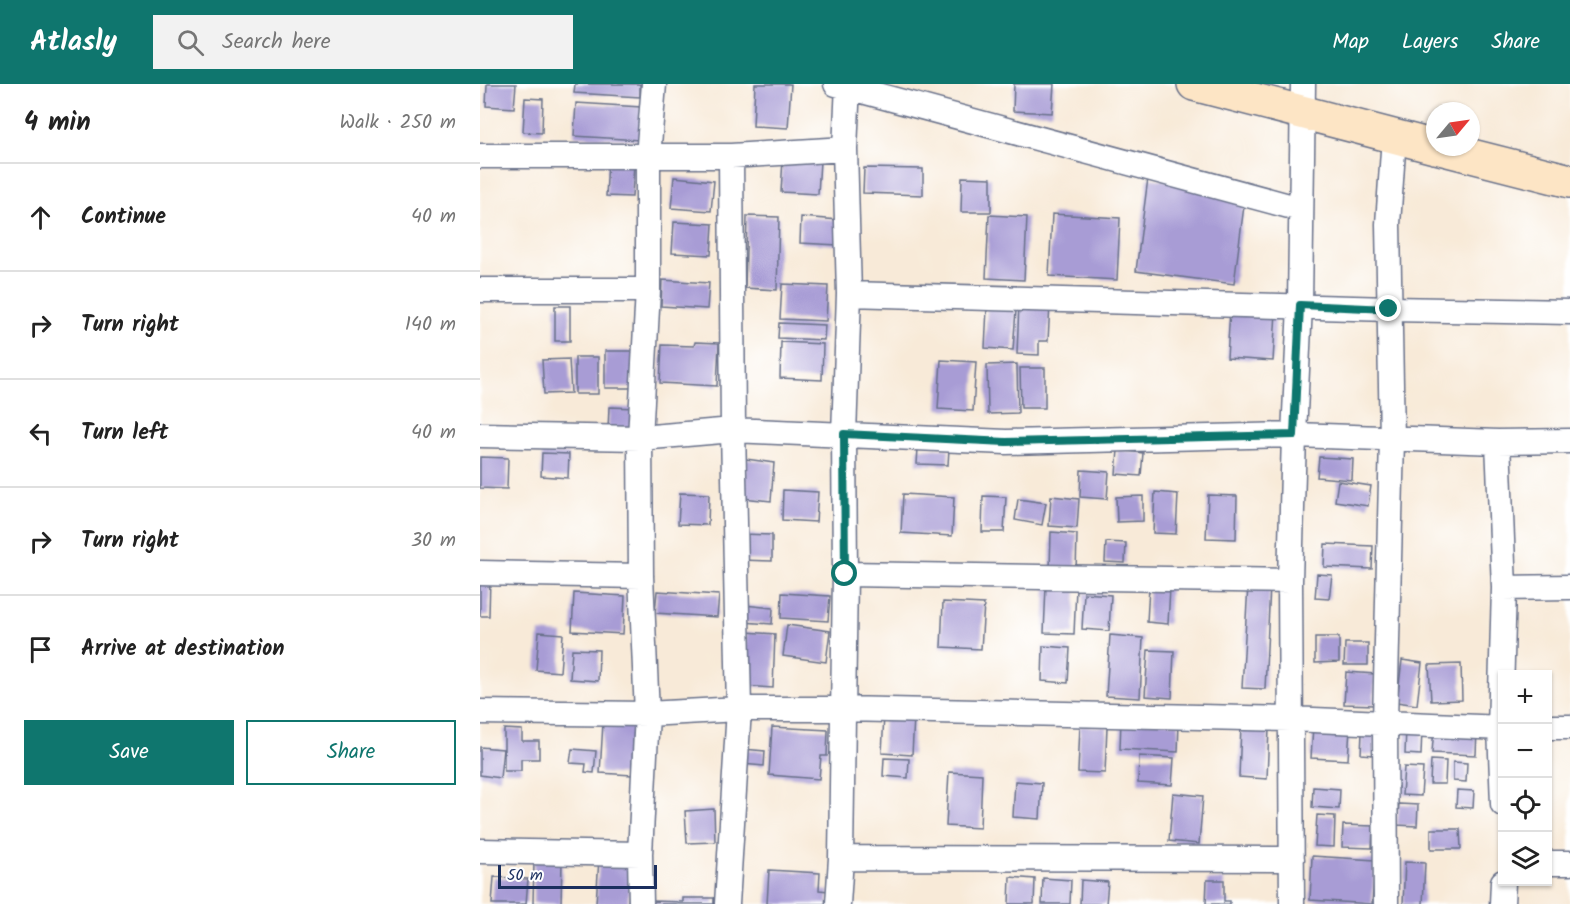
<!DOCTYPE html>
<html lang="en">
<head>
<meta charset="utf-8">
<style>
  body { margin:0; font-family:Kalam,sans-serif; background:#f2f2f2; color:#222 }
  .controls { position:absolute; right:18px; bottom:18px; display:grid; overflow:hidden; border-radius:0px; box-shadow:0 2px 4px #0004 }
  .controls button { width:54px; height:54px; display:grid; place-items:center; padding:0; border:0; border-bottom:2px solid #e0e0e0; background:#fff; color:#222; font:30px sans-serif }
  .compass { position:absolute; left:946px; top:18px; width:54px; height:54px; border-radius:50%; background:#fff; box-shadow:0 2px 4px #0004; rotate:61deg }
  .scale { position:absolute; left:18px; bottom:15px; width:159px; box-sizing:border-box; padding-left:6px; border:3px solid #1b2f5e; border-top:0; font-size:16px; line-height:21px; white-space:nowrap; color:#1b2f5e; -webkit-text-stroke:4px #fff; paint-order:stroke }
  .stop { position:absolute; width:18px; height:18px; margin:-14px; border:4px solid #0f766e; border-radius:50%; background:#fff }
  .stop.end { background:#0f766e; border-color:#fff; box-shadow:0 2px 6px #0008 }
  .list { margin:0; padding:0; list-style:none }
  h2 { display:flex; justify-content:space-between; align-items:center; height:78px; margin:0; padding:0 24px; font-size:26px }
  h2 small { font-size:20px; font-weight:400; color:#767676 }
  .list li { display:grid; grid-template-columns:39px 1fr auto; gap:18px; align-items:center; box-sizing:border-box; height:108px; padding:0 24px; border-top:2px solid #e0e0e0 }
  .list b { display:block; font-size:22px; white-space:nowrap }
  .list em { font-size:20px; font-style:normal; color:#767676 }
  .actions { display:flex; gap:12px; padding:18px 24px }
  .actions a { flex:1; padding:14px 0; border:2px solid #0f766e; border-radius:0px; text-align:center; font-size:21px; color:#0f766e }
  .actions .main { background:#0f766e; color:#fff }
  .icon { flex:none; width:33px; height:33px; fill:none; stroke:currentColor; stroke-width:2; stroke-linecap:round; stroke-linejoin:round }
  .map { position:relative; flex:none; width:1090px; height:820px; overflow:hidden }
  header { display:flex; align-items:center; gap:36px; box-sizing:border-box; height:84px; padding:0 30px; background:#0f766e; color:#fff }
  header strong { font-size:28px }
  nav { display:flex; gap:33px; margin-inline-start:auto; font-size:21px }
  .search { width:420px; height:54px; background:#f2f2f2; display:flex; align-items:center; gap:15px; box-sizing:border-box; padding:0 21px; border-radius:0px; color:#767676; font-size:22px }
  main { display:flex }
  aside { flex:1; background:#fff }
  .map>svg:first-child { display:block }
  .building { fill:#a89cd5 }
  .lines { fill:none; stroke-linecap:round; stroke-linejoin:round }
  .street-casing { stroke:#687089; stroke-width:27 }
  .secondary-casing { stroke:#687089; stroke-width:36 }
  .street { stroke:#fff; stroke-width:24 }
  .secondary { stroke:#fde5c5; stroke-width:33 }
  .route { stroke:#0f766e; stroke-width:8 }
</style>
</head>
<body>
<header>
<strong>Atlasly</strong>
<div class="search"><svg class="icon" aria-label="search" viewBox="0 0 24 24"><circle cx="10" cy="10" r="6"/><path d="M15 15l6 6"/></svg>Search here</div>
<nav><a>Map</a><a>Layers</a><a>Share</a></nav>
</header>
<main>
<aside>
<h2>4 min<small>Walk · 250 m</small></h2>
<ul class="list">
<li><svg class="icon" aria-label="ahead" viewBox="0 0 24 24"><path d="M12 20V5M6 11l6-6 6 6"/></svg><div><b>Continue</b></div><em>40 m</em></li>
<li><svg class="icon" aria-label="right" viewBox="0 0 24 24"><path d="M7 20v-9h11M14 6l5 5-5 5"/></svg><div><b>Turn right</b></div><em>140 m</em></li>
<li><svg class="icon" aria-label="left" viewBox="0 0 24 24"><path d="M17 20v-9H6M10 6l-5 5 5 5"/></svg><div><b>Turn left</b></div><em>40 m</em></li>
<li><svg class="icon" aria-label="right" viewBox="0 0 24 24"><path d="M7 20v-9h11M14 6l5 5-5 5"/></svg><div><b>Turn right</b></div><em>30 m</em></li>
<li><svg class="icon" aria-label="arrive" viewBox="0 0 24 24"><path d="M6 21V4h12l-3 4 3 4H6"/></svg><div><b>Arrive at destination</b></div></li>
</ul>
<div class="actions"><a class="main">Save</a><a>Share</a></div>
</aside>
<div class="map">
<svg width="1090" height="820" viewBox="0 0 1090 820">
  <rect width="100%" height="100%" fill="#fff"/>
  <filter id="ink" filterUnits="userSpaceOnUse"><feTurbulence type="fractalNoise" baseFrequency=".0167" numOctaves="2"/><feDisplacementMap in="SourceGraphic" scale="12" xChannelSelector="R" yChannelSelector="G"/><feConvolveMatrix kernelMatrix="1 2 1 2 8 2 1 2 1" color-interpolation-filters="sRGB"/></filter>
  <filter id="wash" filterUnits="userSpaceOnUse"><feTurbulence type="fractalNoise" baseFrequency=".008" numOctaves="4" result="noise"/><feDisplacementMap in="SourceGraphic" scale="24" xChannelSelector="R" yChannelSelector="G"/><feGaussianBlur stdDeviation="1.35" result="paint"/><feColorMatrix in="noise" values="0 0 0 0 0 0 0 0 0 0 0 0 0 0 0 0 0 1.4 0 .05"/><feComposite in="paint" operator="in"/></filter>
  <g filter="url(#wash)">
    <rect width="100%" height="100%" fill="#f8ead8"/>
    <g id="blocks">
      <path class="building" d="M7 0H36L34 24 6 22Z
        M95 0H160V13L94 9Z
        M275 0H311L308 44 273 42Z
        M534 0H574L572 29 533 27Z
        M45 14 63 15 62 49 43 48Z
        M96 19 161 23 160 56 94 52Z
        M303 75 340 77 338 110 301 108Z
        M128 77 154 79 152 113 126 112Z
        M384 84 443 85V111L383 109Z
        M194 93 234 97 231 127 191 124Z
        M482 93 511 94V128H481Z
        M668 94 766 106 754 200 656 187Z
        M572 130 640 134 637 196 569 192Z
        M509 131 547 133 544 196 506 194Z
        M267 132 299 133 297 206 265 204Z
        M321 133 359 136 358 161 320 159Z
        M194 138 233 140 231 171 192 169Z
        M182 196 229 199 227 225 181 222Z
        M302 200 348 202 346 237 300 235Z
        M539 219 570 220 568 257H559V271L537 270Z
        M75 222H90V257H75Z
        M507 224 536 226 533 266 505 264Z
        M750 226 796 228 793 277 747 274Z
        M299 239 345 241 344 256 298 254Z
        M215 258 239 259 237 302 180 299 182 261 214 262Z
        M301 258 343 260 342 296 300 294Z
        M125 267H155L154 304H125Z
        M95 273H118V310H95Z
        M89 275 91 309 64 310 62 276Z
        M461 276 496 278 493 327 458 325Z
        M537 280 538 329 508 330 507 281Z
        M540 284H565V324H541Z
        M129 323 156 324 155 347 128 346Z
        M438 364 469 365 468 381 437 380Z
        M638 366 663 369 661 392 636 390Z
        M62 369 89 370 88 394 61 392Z
        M0 373 28 374 27 405 0 404Z
        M839 373 873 375 872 396 837 393Z
        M266 375 294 379 291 417 263 414Z
        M601 386 629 388 627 415 600 413Z
        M858 397 891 402 888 422 855 417Z
        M303 406 338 408 336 438 302 436Z
        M675 408 698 410 696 450 673 449Z
        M200 409 229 410 228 441 198 440Z
        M423 410 474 413 472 452 421 449Z
        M728 411 757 412 756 455 726 454Z
        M503 412 526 413 524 448H502Z
        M571 412 599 415 597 444 569 442Z
        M663 412V437L637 438 636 413Z
        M538 415 566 419 562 441 535 436Z
        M571 448 597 450 596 488 570 487Z
        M262 450 292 451V477L261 476Z
        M626 458 646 459 645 479 625 478Z
        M845 460 893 462 892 485 844 483Z
        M837 490 852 491 849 515 835 514Z
        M0 493 10 494 9 532H0Z
        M768 501 790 502 785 605 762 604Z
        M566 502 596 504 594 550 564 549Z
        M669 503 690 504 688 540 667 538Z
        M177 507 239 511 237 533 175 529Z
        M94 509 145 512 143 550 92 547Z
        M302 509 350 512 348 537 301 534Z
        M604 509 631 511 629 547 602 545Z
        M463 518 504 520 501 565 461 563Z
        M264 521 293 524 292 540 263 538Z
        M307 541 350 547 346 578 303 572Z
        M59 548 83 550 80 588 56 586Z
        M266 548 295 550 293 604 263 602Z
        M630 551 663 554 660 614 626 612Z
        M835 553H859V578L835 579Z
        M865 559H888V581H864Z
        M563 562 590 564 588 599 562 597Z
        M92 565 119 566 118 597 90 595Z
        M668 566 694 567 692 614 665 612Z
        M922 576 942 579 937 621 917 618Z
        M981 580 982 616 951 617 949 581Z
        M866 588 895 590 894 621 864 620Z
        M404 631 434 633 432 671 402 669Z
        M641 636 699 639 698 668 640 665Z
        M123 639 154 641 152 691 120 689Z
        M600 642 627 643 625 689 598 688Z
        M761 642 789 644 787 695 759 693Z
        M833 642 870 644 868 676 831 674Z
        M292 643 348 646 347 672H341L339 695 289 691Z
        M926 644 942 645 941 671 925 670Z
        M954 644 997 646 996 671 952 669Z
        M24 645 42 646V657H59V675H41V687H24Z
        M882 649 895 650 894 671 881 670Z
        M0 663 23 665 20 694 0 691Z
        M92 665 116 667 114 689 105 688 106 680 90 679Z
        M263 665 285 667 284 682 262 680Z
        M659 672 694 674 692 701 658 699Z
        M404 674 429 675 428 694 403 692Z
        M951 676 966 677 965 700H950Z
        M973 678 987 679 986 698 973 697Z
        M924 683 943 684 941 712 922 711Z
        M469 688 502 690 500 744 466 742Z
        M535 697 562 699 560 735 533 733Z
        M833 703 860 705 859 725 832 723Z
        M977 706 994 707 993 724 976 723Z
        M693 709 723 712 719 760 689 757Z
        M919 720 938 721 937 742 917 741Z
        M234 725 235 758 207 759 205 727Z
        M837 731 855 732 854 763 835 762Z
        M863 741 893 742 892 764 862 763Z
        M951 745H980L981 765H951Z
        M832 772 895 776 892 820 830 816Z
        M119 774 151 776 148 820H116Z
        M54 776H82L81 820 53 819Z
        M925 778 945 779 943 820H923Z
        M289 786 340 789 339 806 349 807 348 820H287Z
        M14 793 48 795 46 820H12Z
        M530 793 555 795 554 820H529Z
        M563 794 591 796 590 820H562Z
        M601 796 628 798 626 820H600Z
        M727 796H744V817H750V820H726Z
        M203 814H234V820H173V817L203 818Z"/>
    </g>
  </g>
  <g filter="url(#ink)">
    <use href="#blocks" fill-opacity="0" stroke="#687089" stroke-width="1.5"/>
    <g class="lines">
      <g class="street-casing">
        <path id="street" d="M356 0 820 125
          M0 72H251L365 65
          M0 206H168
          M369 210 910 225 1090 228
          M0 351 160 354 253 346 526 358 814 351 1018 358 1090 357
          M1018 358 1024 504 1020 644 1023 720
          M0 489 161 492
          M365 490 810 497
          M1024 504 1090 503
          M0 628 167 630 259 625H363L810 635 1023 644
          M1068 643H1090
          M0 767 160 770
          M361 774 812 775
          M1068 779H1090
          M161 820 160 770 167 630 161 492 160 354 168 206V73L174 0
          M247 820 259 625 253 346 251 72
          M358 820 361 774 365 490 364 350 369 210 365 65 368 0
          M812 820 810 497 814 351 820 221 823 0
          M906 820 905 638 912 355 908 140 914 52
          M1022 820 1023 798"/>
      </g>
      <g class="secondary-casing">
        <path id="secondary" d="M714 0 955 63
          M956 63 1090 97"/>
      </g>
      <use href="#street" class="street"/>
      <use href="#secondary" class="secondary"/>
    </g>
  </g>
  <g class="lines" filter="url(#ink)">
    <path class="route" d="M365 490 364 350 526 358 814 351 820 221 909 225"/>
  </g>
</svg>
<div class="controls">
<button>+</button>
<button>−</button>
<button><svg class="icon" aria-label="locate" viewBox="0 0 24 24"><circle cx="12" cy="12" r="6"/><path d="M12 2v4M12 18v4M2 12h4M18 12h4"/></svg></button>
<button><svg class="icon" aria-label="layers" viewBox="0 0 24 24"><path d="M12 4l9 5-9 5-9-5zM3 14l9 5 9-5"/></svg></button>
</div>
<svg class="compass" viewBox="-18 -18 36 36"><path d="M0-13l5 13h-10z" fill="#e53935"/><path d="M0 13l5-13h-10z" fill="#767676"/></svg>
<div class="scale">50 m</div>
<div class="stop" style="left:365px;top:490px"></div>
<div class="stop end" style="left:909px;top:225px"></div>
</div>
</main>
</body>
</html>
